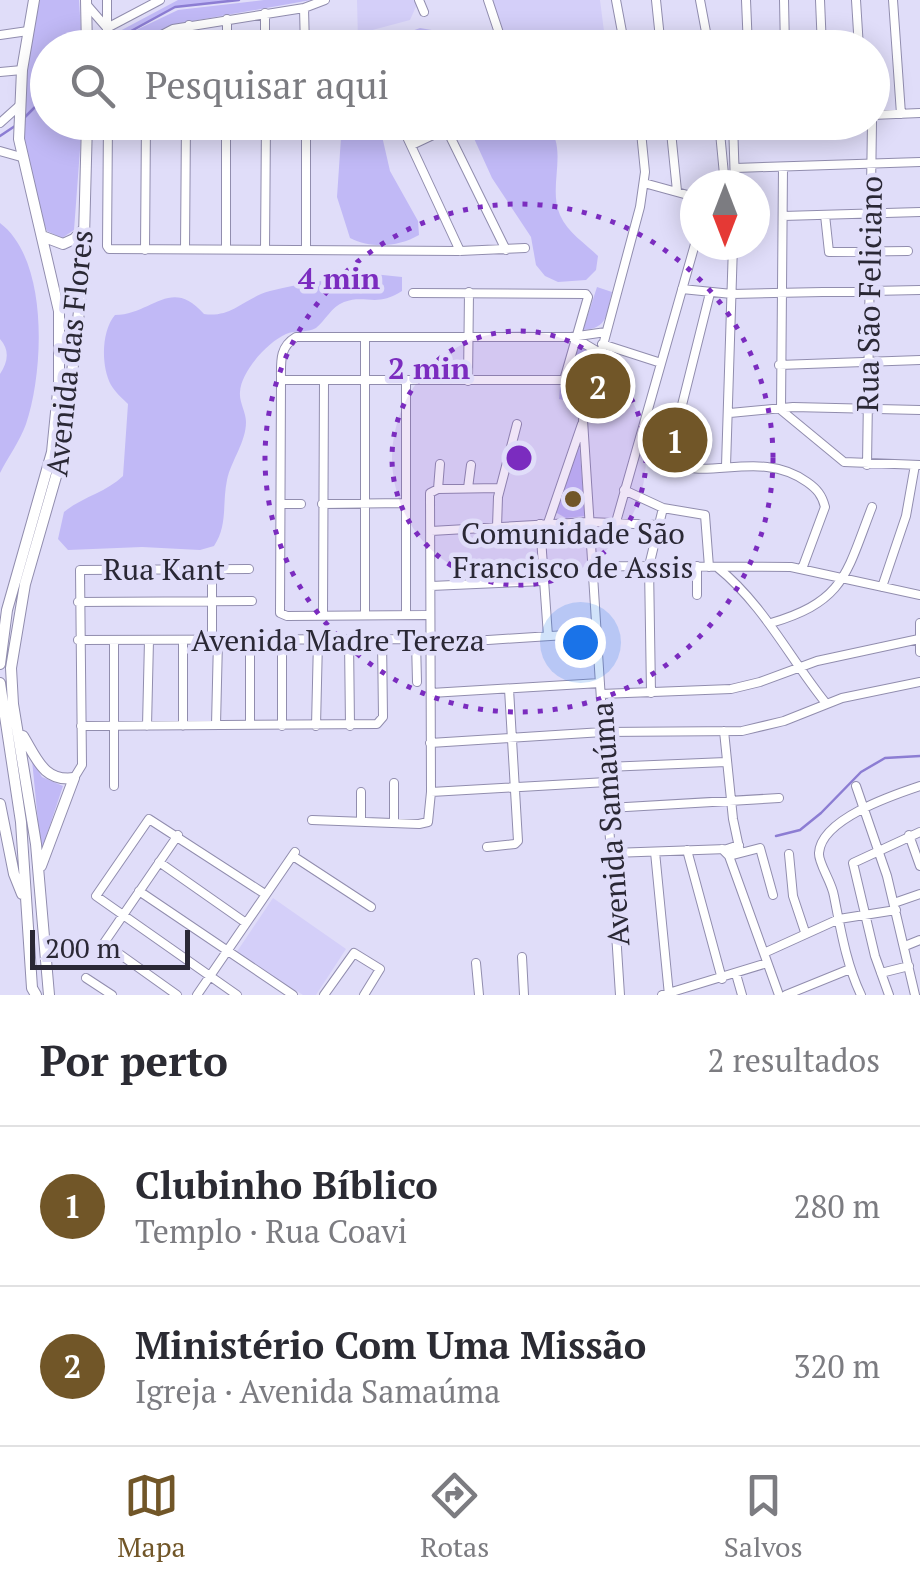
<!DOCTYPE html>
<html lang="pt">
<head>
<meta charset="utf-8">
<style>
  body { margin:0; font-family:"PT Serif",serif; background:#f7f7f7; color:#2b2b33 }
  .compass { position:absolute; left:680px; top:170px; width:90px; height:90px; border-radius:50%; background:#fff; box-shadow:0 5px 25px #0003; rotate:180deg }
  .scale { position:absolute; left:30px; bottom:25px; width:160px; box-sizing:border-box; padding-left:10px; border:5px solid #2a2835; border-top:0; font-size:28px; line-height:35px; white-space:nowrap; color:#2a2835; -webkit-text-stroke:8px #e0ddf9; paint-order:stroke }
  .you { position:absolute; left:580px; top:642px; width:35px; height:35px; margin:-25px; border:8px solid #fff; border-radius:50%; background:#1a73e8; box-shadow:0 0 0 15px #1a73e833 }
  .badge { display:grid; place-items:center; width:65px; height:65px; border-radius:50%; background:#715628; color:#fff; font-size:32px; font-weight:700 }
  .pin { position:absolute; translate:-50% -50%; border:5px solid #fff; box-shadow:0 2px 10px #0006 }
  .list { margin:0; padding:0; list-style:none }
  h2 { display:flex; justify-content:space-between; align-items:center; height:130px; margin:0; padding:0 40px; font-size:42px }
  h2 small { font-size:32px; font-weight:400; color:#7c7c81 }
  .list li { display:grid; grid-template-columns:65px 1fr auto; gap:30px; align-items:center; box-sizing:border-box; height:160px; padding:0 40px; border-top:2px solid #e1e1e2 }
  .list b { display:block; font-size:38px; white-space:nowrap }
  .list p { margin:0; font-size:32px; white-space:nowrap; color:#7c7c81 }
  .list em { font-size:32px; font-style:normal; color:#7c7c81 }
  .icon { flex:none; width:55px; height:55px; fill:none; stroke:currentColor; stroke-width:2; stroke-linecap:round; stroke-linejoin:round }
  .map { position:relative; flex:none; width:920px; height:995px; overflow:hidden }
  .search { position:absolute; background:#fff; box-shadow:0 5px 25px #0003; left:30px; right:30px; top:30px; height:110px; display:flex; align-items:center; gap:25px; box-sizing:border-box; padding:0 35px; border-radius:55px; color:#7c7c81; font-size:38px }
  .sheet { height:450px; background:#fff }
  nav { display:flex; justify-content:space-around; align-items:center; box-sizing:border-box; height:140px; border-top:2px solid #e1e1e2; background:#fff; font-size:28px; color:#7c7c81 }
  nav a { display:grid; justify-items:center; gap:5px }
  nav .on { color:#715628 }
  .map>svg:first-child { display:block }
  .built { fill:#d4cff9 }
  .green { fill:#c1b9f6 }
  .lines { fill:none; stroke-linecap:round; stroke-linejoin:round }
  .stream { stroke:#8c7dd3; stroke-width:2.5 }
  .minor-casing { stroke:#918dae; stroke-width:10 }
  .major-casing { stroke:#918dae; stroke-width:12 }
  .minor { stroke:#fff; stroke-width:8 }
  .major { stroke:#fff; stroke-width:10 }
  .ring { fill:none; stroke:#7b2cbf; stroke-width:5; stroke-dasharray:5 10 }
  .poi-dot { fill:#715628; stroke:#e0ddf9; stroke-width:4 }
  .labels { text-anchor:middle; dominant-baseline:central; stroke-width:9; stroke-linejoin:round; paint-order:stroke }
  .street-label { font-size:30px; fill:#2a2835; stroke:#e0ddf9 }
  .poi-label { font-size:30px; fill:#2a2835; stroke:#e0ddf9 }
  .centre { fill:#7b2cbf; stroke:#e0ddf9; stroke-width:5 }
  .ring-label { font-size:30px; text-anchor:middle; font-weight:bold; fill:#7b2cbf; stroke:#e0ddf9; stroke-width:9; stroke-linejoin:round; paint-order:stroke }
</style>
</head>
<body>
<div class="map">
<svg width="920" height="995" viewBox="0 0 920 995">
  <rect width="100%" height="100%" fill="#e0ddf9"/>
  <path class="built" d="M357 0H417L418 2 410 20 365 32 358 41Z
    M490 0H600L606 47H507Z
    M273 898 346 949 316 995H303L236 953Z"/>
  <path class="green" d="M40 0H79L82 47 48 48V122L82 123 74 230 62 238 47 231C18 161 15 72 40 0Z
    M178 0H237L173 7 132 32 178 10 264 0H311L176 24 131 47H116L118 32Z
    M420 28 461 35 473 47H368Z
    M342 123H379L390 171 418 221 419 235C398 247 372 249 350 238L337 197Z
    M467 123H546C570 149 547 185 560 215 568 233 585 243 598 256L596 270 586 280 558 282 545 276 536 265 531 237 492 178Z
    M0 223C49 260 44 371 26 424 20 441 8 457 0 473V374C8 362 10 350 0 339Z
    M373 274 402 277V291C376 308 366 294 344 302 331 307 326 320 316 328 308 333 295 330 286 334 268 342 241 371 240 392 239 402 246 412 246 422 246 442 231 461 227 480 222 504 228 525 214 546L200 550 142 547 68 550 58 539 64 512C82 497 107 492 123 476L128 404C122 398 115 392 111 385 101 367 101 331 115 315 153 314 171 276 204 314 232 318 244 298 270 291 304 282 339 279 373 274Z
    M597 287 612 292C606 314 609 328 583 330Z
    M579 342 595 353V358L586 395 572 402 559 399 560 387 567 381Z
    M579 442 585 516 566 518 555 512Z
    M32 760 42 777 63 786 41 852Z"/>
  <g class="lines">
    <path class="stream" d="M111 42 175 7 239 0
      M25 117 48 94
      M0 136 15 126
      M776 836 800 830 821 813 861 772 885 758 920 756"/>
    <g class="minor-casing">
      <path id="minor" d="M107 0V48
        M419 0 424 12
        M488 0 504 48
        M616 0 625 48
        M656 0 661 48
        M700 0 709 48
        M746 0 748 48
        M784 0 785 48
        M820 0 822 48
        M856 0 859 48
        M893 0 901 114
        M87 5 107 28
        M304 8 305 48
        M265 13V48
        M107 28 160 0
        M0 35 28 31
        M137 48 173 29 304 8 325 0
        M188 48 189 25
        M227 48V19
        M0 72 22 70
        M872 115 920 113
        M108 122 107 246 109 249 460 251 525 248
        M226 122V249
        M306 122V250
        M400 122 460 251
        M443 122 506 250
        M568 122 584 134 640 125
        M670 122 677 191
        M719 122 725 185
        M733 122 735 185
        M0 123 19 106
        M108 132H306
        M412 145 446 129
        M0 151 21 157
        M783 167 781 410 844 462 920 465
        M735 168 920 162
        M644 183 695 197
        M825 215 829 252 908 251
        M783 216 920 212
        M185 249 186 122
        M145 250 146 122
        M265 250 266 122
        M682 289 732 294 920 290
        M710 293 668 461C706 483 760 448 807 482 817 489 822 495 825 507L802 569
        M575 338 600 353
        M602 344 661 363
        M779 365 920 360
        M281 380H564L588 297 586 294 413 293
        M468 381 469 292
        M730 413 793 407 920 410
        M867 465 872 122
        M726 466 733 245
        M468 488 471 465
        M438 489 440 464
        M624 490 663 508 705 515 709 567
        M281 504H301
        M322 504 406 503
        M616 522 695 244
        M548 523 582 424
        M540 524 548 636
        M497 527 498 497 517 424
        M431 531 589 522 658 525
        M593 566 791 567 920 595
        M697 566V595
        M717 567C763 604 789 657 825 702
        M431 586 544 581
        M882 587 906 516 915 465
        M78 602 252 601
        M365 614V337
        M323 615 324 381
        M406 615V381
        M426 615 287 616 280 613 281 380C281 362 279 347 296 337H571L606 332
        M771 623C845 601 846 574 872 507
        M920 623V652
        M78 640 382 639 488 640 597 633
        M114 640V786
        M212 640V570
        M250 640V725
        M349 640 350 726
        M416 641 417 682
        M431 693 600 683
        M651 693 649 566 663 508
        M601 694 731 689 760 682 817 661 919 639
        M216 725 218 640
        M81 726 377 724 383 717 382 639
        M147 726 149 640
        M183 726V640
        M282 726V639
        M316 726 318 640
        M724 731 733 819 740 852
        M430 743 603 732 742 731 784 721 842 698 920 682
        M606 767 726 762
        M74 778 82 765 80 570 249 569
        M394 783V823
        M856 786 887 876 915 995
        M361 792V821
        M431 792 607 782
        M609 808 779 798
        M312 820 419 824 428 822 431 792 430 493 438 489 499 488
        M909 835 920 866
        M487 847 515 844 518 841 509 689
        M722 849 729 856 779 995
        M687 850 722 979
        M655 852 669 995
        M612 853 727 849 739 845
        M789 854 793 896 805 932
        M293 856 371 907
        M729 856 760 848 773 895
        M159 862 246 923
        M139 891 293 995
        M894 903 920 894
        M905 946 920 940
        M764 953 839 919 896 910
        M522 957 524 995
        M476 963 479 995
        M881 973 909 966
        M736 974 742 995
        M86 978 112 995
        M177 995 104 943 178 835
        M197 995 295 852
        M237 995 96 896 149 819 265 894
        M324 995 354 953 380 969 364 995
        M620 995 583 420 640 207 645 172 640 122
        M662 995 767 963
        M786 995 850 969
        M861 995C846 963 841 931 834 896 832 882 818 863 819 853 821 819 893 795 920 786
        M889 995 875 956 853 863 920 832"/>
    </g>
    <g class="major-casing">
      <path id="major" d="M86 0 87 48
        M42 236 63 244 74 239 84 229
        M0 664 7 610 52 452 59 382V311L19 139 22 70 34 0
        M0 683 21 822 32 988 36 995
        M23 736C37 759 44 782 74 778
        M0 804 14 874 22 894
        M41 866 74 778
        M49 995 36 844 13 704 11 668 25 584 63 452 83 276 87 122"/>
    </g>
    <use href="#minor" class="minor"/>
    <use href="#major" class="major"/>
  </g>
  <circle cx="519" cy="458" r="127" fill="#7b2cbf" fill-opacity=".12"/>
  <g class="ring">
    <circle cx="519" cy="458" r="127"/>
    <circle cx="519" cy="458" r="254"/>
  </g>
  <circle class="poi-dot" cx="573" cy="499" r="10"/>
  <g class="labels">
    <g class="street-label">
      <text transform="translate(869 294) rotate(-89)">Rua São Feliciano</text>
      <text transform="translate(69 353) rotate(-84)">Avenida das Flores</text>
      <text x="164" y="569">Rua Kant</text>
      <text x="338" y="640">Avenida Madre Tereza</text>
      <text transform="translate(610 824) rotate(-94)">Avenida Samaúma</text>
    </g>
    <g class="poi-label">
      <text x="573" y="533">Comunidade São<tspan x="573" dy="34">Francisco de Assis</tspan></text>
    </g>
  </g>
  <circle cx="519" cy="458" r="15" class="centre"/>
  <g class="ring-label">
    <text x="339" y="289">4 min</text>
    <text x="429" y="379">2 min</text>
  </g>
</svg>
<svg class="compass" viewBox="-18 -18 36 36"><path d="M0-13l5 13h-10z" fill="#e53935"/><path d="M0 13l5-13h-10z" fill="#7c7c81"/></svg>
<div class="scale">200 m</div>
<div class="you"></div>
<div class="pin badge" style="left:675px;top:440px">1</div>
<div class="pin badge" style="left:598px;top:386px">2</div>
<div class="search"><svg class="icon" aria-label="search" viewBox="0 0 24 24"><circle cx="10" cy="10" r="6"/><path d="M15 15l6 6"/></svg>Pesquisar aqui</div>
</div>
<section class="sheet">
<h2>Por perto<small>2 resultados</small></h2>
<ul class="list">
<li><span class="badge">1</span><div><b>Clubinho Bíblico</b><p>Templo · Rua Coavi</p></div><em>280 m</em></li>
<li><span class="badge">2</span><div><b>Ministério Com Uma Missão</b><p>Igreja · Avenida Samaúma</p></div><em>320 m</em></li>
</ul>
</section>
<nav>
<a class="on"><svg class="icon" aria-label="map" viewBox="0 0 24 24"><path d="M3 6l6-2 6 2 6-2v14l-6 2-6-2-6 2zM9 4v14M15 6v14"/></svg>Mapa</a>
<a><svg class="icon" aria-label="directions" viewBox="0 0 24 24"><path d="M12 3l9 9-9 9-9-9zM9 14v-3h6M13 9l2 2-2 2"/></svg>Rotas</a>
<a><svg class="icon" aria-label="saved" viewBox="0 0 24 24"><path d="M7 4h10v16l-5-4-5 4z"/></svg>Salvos</a>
</nav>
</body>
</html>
